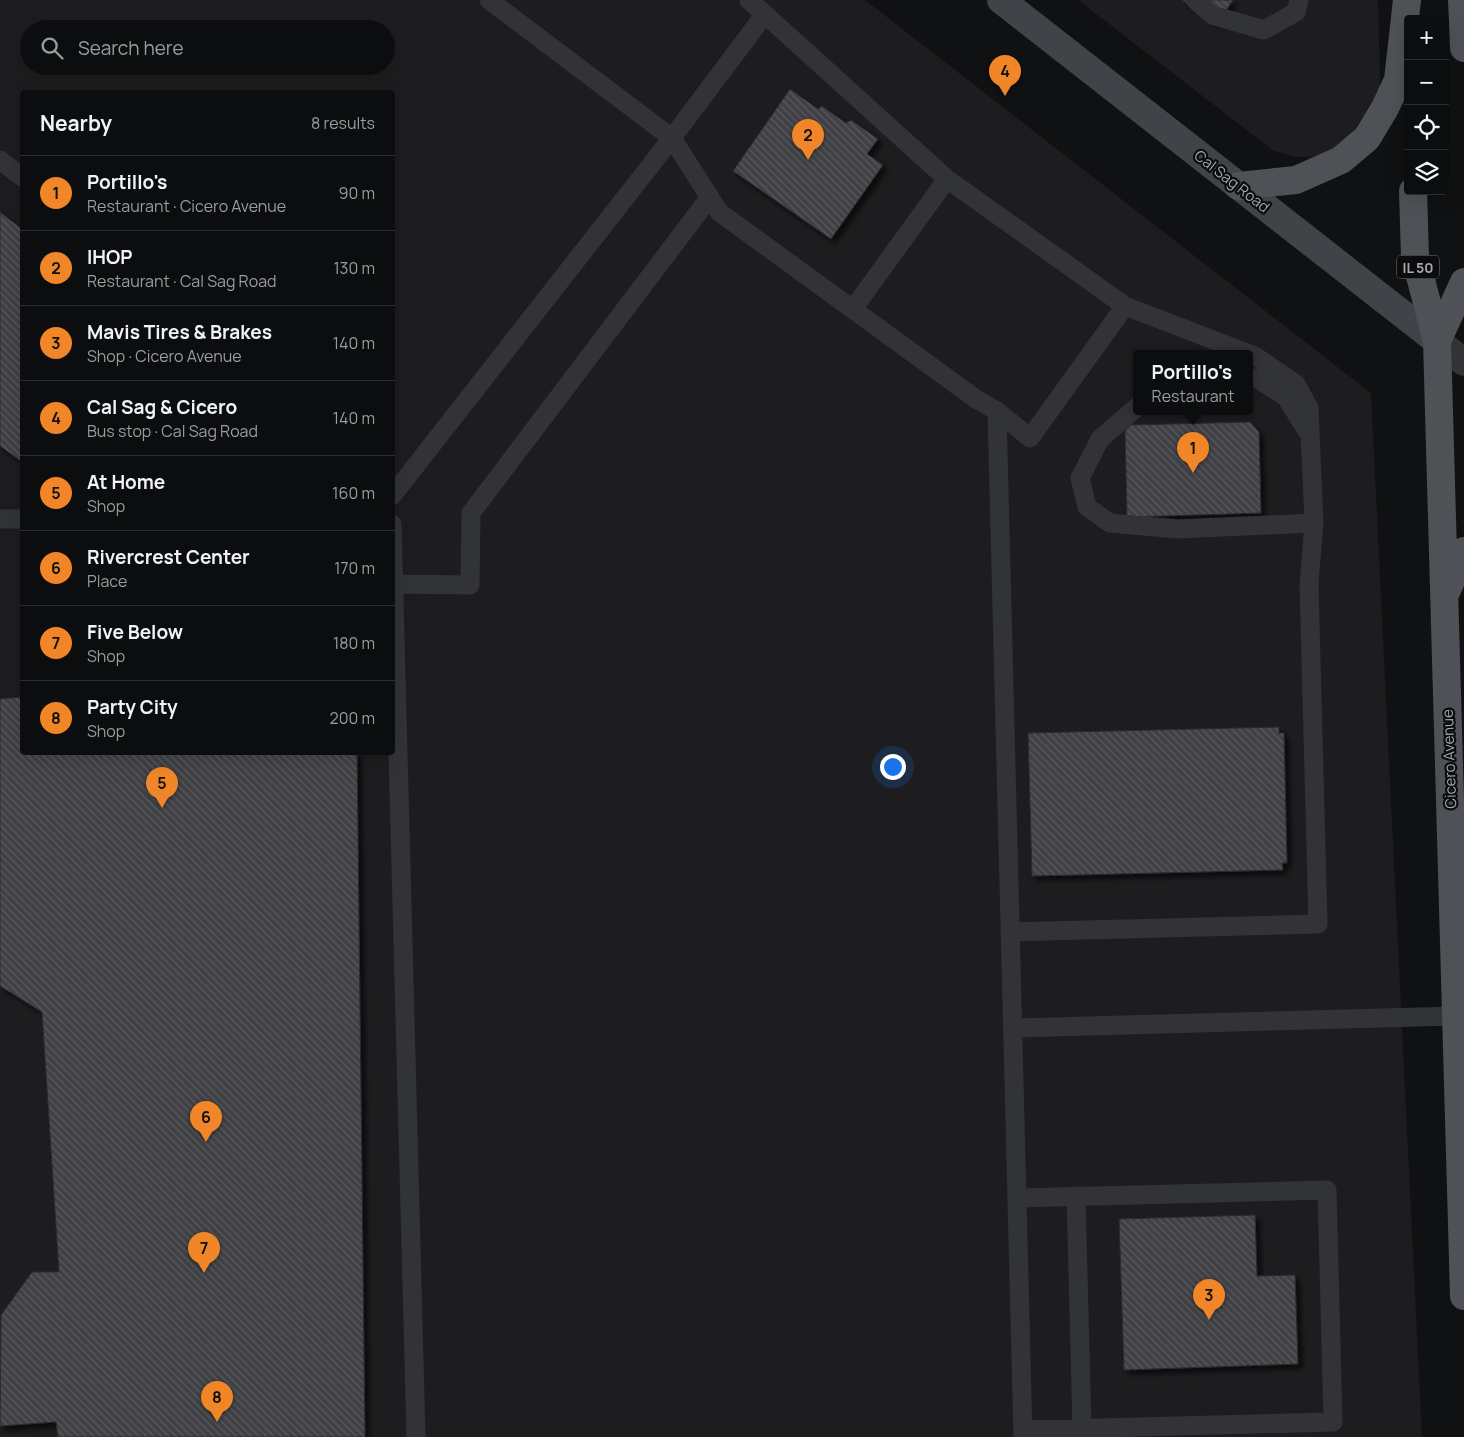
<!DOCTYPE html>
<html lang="en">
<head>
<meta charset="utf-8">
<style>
  body { margin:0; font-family:Manrope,sans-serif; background:#1a1b1c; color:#f1f3f6 }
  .controls { position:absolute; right:15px; top:15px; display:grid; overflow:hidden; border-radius:5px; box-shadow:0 5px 20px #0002 }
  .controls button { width:45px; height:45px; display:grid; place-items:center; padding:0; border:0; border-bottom:1px solid #2c2d2e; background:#0c0d0e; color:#f1f3f6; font:25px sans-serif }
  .you { position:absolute; left:892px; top:766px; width:18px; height:18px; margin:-12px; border:4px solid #fff; border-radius:50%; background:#1a73e8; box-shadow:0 0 0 8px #1a73e833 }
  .badge { display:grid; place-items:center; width:32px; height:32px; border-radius:50%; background:#f18629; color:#111; font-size:16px; font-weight:700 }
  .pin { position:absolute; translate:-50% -41px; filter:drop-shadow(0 1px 2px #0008) }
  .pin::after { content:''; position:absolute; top:26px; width:18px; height:15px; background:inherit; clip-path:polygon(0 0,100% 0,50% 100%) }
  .popup { position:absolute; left:1133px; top:350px; width:120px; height:65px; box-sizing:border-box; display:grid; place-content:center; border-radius:5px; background:#0c0d0e; filter:drop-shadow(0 1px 4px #0005); font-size:16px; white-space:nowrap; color:#9a9c9e }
  .popup b { font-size:19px; color:#f1f3f6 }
  .popup::after { content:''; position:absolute; left:50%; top:100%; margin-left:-10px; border:10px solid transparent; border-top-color:#0c0d0e }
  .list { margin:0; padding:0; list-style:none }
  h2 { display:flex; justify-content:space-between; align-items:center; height:65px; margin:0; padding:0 20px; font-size:21px }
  h2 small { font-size:16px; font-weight:400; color:#9a9c9e }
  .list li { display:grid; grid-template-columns:32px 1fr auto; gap:15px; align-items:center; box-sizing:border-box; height:75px; padding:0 20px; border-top:1px solid #2c2d2e }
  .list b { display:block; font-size:19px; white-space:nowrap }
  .list p { margin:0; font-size:16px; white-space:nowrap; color:#9a9c9e }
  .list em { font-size:16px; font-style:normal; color:#9a9c9e }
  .icon { flex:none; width:28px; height:28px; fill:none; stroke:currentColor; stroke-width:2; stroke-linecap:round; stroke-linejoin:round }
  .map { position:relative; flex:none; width:1464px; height:1437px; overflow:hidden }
  .search { position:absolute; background:#0c0d0e; box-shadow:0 5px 20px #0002; left:20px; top:20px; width:375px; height:55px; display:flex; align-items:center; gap:12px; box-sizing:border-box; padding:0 18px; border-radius:28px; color:#9a9c9e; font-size:19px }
  .panel { position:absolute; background:#0c0d0e; box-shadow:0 5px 20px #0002; left:20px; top:90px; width:375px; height:665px; border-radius:5px }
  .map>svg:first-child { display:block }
  .built { fill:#1d1d1f; fill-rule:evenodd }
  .building { fill:url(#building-back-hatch); stroke:#2a2b2e; filter:url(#shadow) }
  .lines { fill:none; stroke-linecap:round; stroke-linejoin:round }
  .service { stroke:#323337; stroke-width:19 }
  .tertiary { stroke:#323337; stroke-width:28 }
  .secondary { stroke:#404347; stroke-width:28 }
  .primary { stroke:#4e5156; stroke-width:28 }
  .labels { text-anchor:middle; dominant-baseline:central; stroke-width:4.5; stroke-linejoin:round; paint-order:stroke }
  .shield { fill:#0c0c0d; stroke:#757b81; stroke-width:1 }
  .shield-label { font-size:14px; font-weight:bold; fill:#a2aab3 }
  .street-label { font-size:15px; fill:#a2aab3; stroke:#0c0c0d }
</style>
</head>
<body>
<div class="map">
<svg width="1464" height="1437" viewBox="0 0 1464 1437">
  <defs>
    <pattern id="building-back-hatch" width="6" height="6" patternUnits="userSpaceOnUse" patternTransform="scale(1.25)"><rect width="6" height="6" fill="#3f4145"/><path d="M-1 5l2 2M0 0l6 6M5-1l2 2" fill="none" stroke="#585a5d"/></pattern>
    <filter id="shadow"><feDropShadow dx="4.5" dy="4.5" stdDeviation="2.5" flood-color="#0009"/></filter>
  </defs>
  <rect width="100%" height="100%" fill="#101112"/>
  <path class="built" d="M0 0H865L1371 393 1422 1437H0ZM29 29H386V66H29ZM22 92H392V752H22ZM1137 354H1249V412H1137Z
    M1078 0H1378L1380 84 1377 106 1364 128 1324 156 1297 157 1274 151Z"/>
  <path class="building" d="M1182 0H1233L1217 24Z
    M790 89 818 109 822 106 846 123 851 120 878 139 867 154 883 165 831 239 733 171Z
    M0 212 22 229V462L0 446Z
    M1250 422 1259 432 1261 513 1127 517 1125 431 1131 425Z
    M22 697V752H357L365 1437H58L56 1422 0 1426 1 1315 32 1272H59L42 1012 0 986V699Z
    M1279 727V733H1284L1287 863H1282L1283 870 1032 876 1028 733Z
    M1255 1215 1257 1276 1295 1275 1298 1364 1124 1370 1119 1219Z"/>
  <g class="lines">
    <path class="service" d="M489 0 672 138 719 212 976 399 997 411 1030 438 1125 306 947 179 749 0
      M1195 0 1212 15 1264 30 1296 12 1299 0
      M0 160 22 177
      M853 309 947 179
      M1249 377 1258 379 1286 397 1309 434
      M1137 407 1100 439 1080 478 1087 507 1110 523 1178 529 1314 523
      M997 411 1023 1437
      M392 496 672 138 765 14
      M0 519H22
      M392 524 416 1437
      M394 584 470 585 471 513 710 197
      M1010 932 1318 924 1309 584 1314 523 1309 408 1296 384 1255 356 1125 306
      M1013 1028 1456 1016
      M1076 1196 1082 1428
      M1017 1198 1327 1190 1333 1422 1023 1430"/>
    <path class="tertiary" d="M1437 341 1464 362"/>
    <path class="secondary" d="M1001 0 1437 341"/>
    <path class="primary" d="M1462 0 1464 48
      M1238 186 1296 180 1341 160 1367 138 1385 108 1398 80 1407 0
      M1413 191 1415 257 1437 341 1464 1296
      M1437 341 1464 282
      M1447 590 1464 551"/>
  </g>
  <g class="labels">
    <rect class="shield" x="1397" y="255.5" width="42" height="23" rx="4"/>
    <g class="shield-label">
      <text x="1418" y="267">IL 50</text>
    </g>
    <g class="street-label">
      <text transform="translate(1232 181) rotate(38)">Cal Sag Road</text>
      <text transform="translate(1449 759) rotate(-92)">Cicero Avenue</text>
    </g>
  </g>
</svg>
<div class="controls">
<button>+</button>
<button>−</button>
<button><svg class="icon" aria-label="locate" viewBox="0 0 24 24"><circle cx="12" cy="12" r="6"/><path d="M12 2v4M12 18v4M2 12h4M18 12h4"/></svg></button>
<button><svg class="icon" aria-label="layers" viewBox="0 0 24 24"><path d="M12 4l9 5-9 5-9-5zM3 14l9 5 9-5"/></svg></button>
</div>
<div class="you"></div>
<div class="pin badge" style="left:1193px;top:473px">1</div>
<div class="popup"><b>Portillo's</b>Restaurant</div>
<div class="pin badge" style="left:808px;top:160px">2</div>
<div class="pin badge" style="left:1209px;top:1320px">3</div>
<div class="pin badge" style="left:1005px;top:96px">4</div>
<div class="pin badge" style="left:162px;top:808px">5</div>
<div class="pin badge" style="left:206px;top:1142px">6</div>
<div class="pin badge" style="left:204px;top:1273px">7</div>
<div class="pin badge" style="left:217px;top:1422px">8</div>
<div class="search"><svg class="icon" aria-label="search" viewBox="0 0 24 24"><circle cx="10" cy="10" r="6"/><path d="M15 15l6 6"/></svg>Search here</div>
<section class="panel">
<h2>Nearby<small>8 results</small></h2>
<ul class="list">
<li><span class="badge">1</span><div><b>Portillo's</b><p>Restaurant · Cicero Avenue</p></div><em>90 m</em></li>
<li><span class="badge">2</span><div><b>IHOP</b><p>Restaurant · Cal Sag Road</p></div><em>130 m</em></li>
<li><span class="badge">3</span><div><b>Mavis Tires &amp; Brakes</b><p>Shop · Cicero Avenue</p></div><em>140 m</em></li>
<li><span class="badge">4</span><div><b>Cal Sag &amp; Cicero</b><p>Bus stop · Cal Sag Road</p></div><em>140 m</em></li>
<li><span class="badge">5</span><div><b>At Home</b><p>Shop</p></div><em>160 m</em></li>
<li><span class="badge">6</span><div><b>Rivercrest Center</b><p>Place</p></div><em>170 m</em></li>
<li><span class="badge">7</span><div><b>Five Below</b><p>Shop</p></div><em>180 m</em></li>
<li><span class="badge">8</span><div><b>Party City</b><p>Shop</p></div><em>200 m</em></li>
</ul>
</section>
</div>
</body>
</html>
